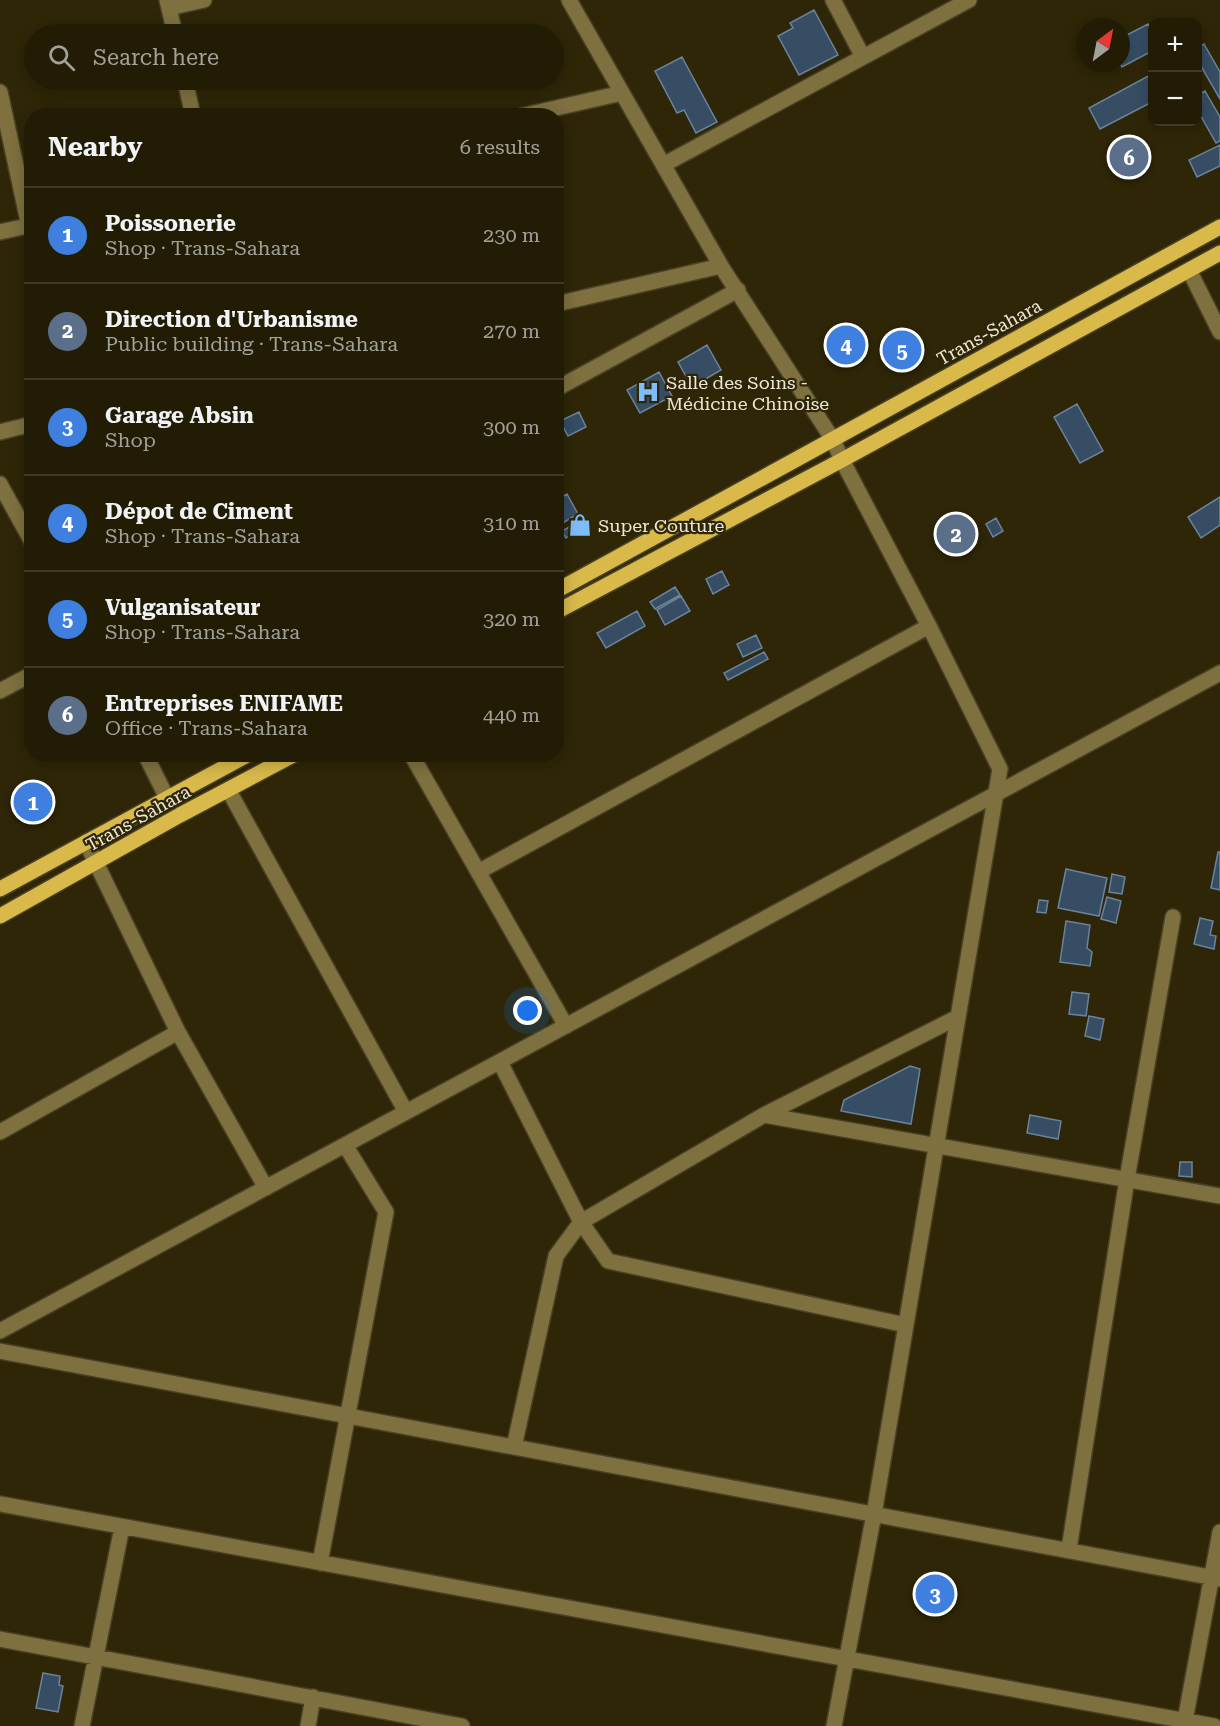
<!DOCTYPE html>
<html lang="en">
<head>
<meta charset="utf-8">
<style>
  body { margin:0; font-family:"Roboto Serif",serif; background:#2a250f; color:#f1f3f6 }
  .controls { position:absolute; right:18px; top:18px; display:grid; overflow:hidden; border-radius:12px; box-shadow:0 3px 15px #0003 }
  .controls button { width:54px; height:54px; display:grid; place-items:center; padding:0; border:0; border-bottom:2px solid #3f3a27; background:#221c05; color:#f1f3f6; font:30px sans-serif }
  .compass { position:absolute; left:1076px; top:18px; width:54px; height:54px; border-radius:50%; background:#221c05; box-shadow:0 3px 15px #0003; rotate:32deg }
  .you { position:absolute; left:528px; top:1011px; width:21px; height:21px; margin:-15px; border:4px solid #fff; border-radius:50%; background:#1a73e8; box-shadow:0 0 0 9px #1a73e833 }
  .badge { display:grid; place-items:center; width:39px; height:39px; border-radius:50%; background:#1a73e8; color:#fff; font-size:20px; font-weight:700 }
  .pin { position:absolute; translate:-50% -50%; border:3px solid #fff; box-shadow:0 2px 6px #0006 }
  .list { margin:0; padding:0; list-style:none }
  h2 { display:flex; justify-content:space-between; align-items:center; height:78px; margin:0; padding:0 24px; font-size:26px }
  h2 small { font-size:20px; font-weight:400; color:#a2a19a }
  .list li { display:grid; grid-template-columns:39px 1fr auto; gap:18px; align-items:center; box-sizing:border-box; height:96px; padding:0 24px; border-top:2px solid #3f3a27 }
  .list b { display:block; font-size:22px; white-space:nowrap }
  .list p { margin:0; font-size:20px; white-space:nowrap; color:#a2a19a }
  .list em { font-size:20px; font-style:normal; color:#a2a19a }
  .icon { flex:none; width:33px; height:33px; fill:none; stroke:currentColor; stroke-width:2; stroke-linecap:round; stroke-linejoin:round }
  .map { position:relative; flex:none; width:1220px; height:1726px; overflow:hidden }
  .search { position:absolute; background:#221c05; box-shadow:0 3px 15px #0003; left:24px; top:24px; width:540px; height:66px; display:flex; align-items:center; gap:15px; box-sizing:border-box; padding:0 21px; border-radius:33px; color:#a2a19a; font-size:22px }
  .panel { position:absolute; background:#221c05; box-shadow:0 3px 15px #0003; left:24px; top:108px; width:540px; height:654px; border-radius:24px }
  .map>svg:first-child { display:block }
  .building { fill:#364d64; stroke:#6b849d; stroke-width:1.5 }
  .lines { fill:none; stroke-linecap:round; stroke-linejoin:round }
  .minor-casing { stroke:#494124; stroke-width:18 }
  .major-casing { stroke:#494124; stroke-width:18 }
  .minor { stroke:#7e703f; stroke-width:15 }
  .major { stroke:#d8b94a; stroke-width:15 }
  .labels { text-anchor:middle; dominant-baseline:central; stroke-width:4.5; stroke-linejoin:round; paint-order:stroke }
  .street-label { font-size:18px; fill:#ede8d6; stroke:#2e2607 }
  .poi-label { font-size:18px; fill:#ede8d6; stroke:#2e2607; text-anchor:start }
</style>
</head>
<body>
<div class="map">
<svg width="1220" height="1726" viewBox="0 0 1220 1726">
  <rect width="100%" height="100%" fill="#2e2607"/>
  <path class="building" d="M814 10 838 55 799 75 778 36 793 28 790 23Z
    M1148 24 1152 32V51L1122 67 1120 63H1121V38Z
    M1204 44 1220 72V99L1198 61V48Z
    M682 57 717 122 696 133 684 110 677 113 655 71Z
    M1152 74V102L1100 129 1089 108Z
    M1205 91 1220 117V141L1216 143 1198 111V95Z
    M1134 140 1146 165 1127 174 1115 150Z
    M1220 145V166L1197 177 1189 160Z
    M707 345 721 370 692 387 678 362Z
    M659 372 672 396 640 413 627 390Z
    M1077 404 1103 451 1080 463 1054 417Z
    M579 412 586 427 568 436 560 421Z
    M567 494 578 514 556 527V500Z
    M1220 497V525L1201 538 1188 517Z
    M996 518 1003 531 993 537 986 524Z
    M580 521 584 527 566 538 562 531Z
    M722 571 729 585 713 594 706 579Z
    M675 587 680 595 655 609 650 602Z
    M681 596 690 611 665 625 657 610Z
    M637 611 645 626 606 648 597 633Z
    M756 635 762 648 743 657 737 644Z
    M764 652 768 659 728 680 724 673Z
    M48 787 54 799 22 815 16 803Z
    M1218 852H1220V890L1211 888Z
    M1066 869 1107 878 1099 916 1058 908Z
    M1112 874 1125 877 1122 894 1109 892Z
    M1107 897 1121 901 1116 923 1101 919Z
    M1039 900 1048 901 1046 913 1037 912Z
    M1200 918 1213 921 1210 935 1216 936 1214 949 1194 944Z
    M1066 921 1090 925 1087 948 1092 952 1090 966 1060 962Z
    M1072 992 1089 994 1086 1016 1069 1014Z
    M1089 1016 1104 1019 1100 1040 1085 1036Z
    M910 1066 920 1069 911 1124 841 1111 844 1100Z
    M1030 1115 1061 1121 1058 1139 1027 1133Z
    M1180 1162H1192V1177L1179 1176Z
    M43 1673 60 1676 59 1685 63 1686 58 1712 36 1708Z"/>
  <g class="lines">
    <g class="minor-casing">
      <path id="minor" d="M167 0 175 34
        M569 0 721 266 833 440 842 460 929 626 1000 769 874 1514 834 1726
        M833 0 863 57
        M169 8 204 0
        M185 80 193 116
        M0 92 29 226
        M521 116 622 93
        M663 165 969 0
        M0 232 32 225
        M1189 270 1220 332
        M556 304 721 266
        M556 389 738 290
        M0 432 32 424
        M0 484 32 542
        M0 691 32 674
        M145 754 167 798
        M411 754 566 1026
        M229 791 406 1112
        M86 842 178 1032 266 1188
        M478 872 929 626
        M500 1062 581 1222 608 1261 906 1325
        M764 1115 1220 1196
        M0 1132 178 1032
        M0 1331 1220 673
        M0 1351 1220 1579
        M514 1447 556 1256 581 1222 764 1115 958 1017
        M0 1504 1214 1726
        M1069 1549 1127 1179 1173 917
        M320 1563 386 1212 345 1145
        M0 1639 462 1726
        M82 1726 122 1527
        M308 1726 313 1697
        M1184 1726 1220 1532"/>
    </g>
    <g class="major-casing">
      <path id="major" d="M556 591 1220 227
        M556 612 842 460 1220 253
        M0 889 249 754
        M0 916 180 815 295 754"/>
    </g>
    <use href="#minor" class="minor"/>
    <use href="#major" class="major"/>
  </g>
  <defs>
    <g id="hospital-bare" transform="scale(1.8)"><path d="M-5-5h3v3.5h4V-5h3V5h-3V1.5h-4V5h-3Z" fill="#7ebdf9" stroke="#2e2607" stroke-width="2.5" paint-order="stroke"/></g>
    <g id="shop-bare" transform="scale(1.8)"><path d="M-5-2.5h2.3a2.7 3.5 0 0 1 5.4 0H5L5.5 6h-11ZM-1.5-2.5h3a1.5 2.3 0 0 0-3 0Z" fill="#7ebdf9" stroke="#2e2607" stroke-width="2.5" paint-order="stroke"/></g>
  </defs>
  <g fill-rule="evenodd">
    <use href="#hospital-bare" x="648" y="392"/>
    <use href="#shop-bare" x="580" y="525"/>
  </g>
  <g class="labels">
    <g class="street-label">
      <text transform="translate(989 332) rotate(-29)">Trans-Sahara</text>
      <text transform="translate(138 818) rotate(-29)">Trans-Sahara</text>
    </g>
    <g class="poi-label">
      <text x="666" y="382">Salle des Soins -<tspan x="666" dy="21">Médicine Chinoise</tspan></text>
      <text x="598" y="525">Super Couture</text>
    </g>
  </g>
</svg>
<div class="controls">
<button>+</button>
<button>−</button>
</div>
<svg class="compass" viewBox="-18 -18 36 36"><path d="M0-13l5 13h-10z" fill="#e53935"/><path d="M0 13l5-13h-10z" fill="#a2a19a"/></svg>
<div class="you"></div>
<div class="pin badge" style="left:33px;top:802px;background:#3f7fe0">1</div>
<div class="pin badge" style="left:956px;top:534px;background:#5c6f8a">2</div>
<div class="pin badge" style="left:935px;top:1594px;background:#3f7fe0">3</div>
<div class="pin badge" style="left:846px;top:345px;background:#3f7fe0">4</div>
<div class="pin badge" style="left:902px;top:350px;background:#3f7fe0">5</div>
<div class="pin badge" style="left:1129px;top:157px;background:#5c6f8a">6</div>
<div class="search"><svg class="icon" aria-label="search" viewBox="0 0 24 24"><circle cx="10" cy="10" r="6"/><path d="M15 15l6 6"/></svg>Search here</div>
<section class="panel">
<h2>Nearby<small>6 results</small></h2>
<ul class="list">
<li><span class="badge" style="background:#3f7fe0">1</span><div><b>Poissonerie</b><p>Shop · Trans-Sahara</p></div><em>230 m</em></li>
<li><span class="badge" style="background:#5c6f8a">2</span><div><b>Direction d'Urbanisme</b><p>Public building · Trans-Sahara</p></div><em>270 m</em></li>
<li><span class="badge" style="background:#3f7fe0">3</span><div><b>Garage Absin</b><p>Shop</p></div><em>300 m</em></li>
<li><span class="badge" style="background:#3f7fe0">4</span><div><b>Dépot de Ciment</b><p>Shop · Trans-Sahara</p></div><em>310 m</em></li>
<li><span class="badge" style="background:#3f7fe0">5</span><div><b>Vulganisateur</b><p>Shop · Trans-Sahara</p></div><em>320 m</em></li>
<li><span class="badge" style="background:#5c6f8a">6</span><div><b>Entreprises ENIFAME</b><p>Office · Trans-Sahara</p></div><em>440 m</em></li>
</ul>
</section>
</div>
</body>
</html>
